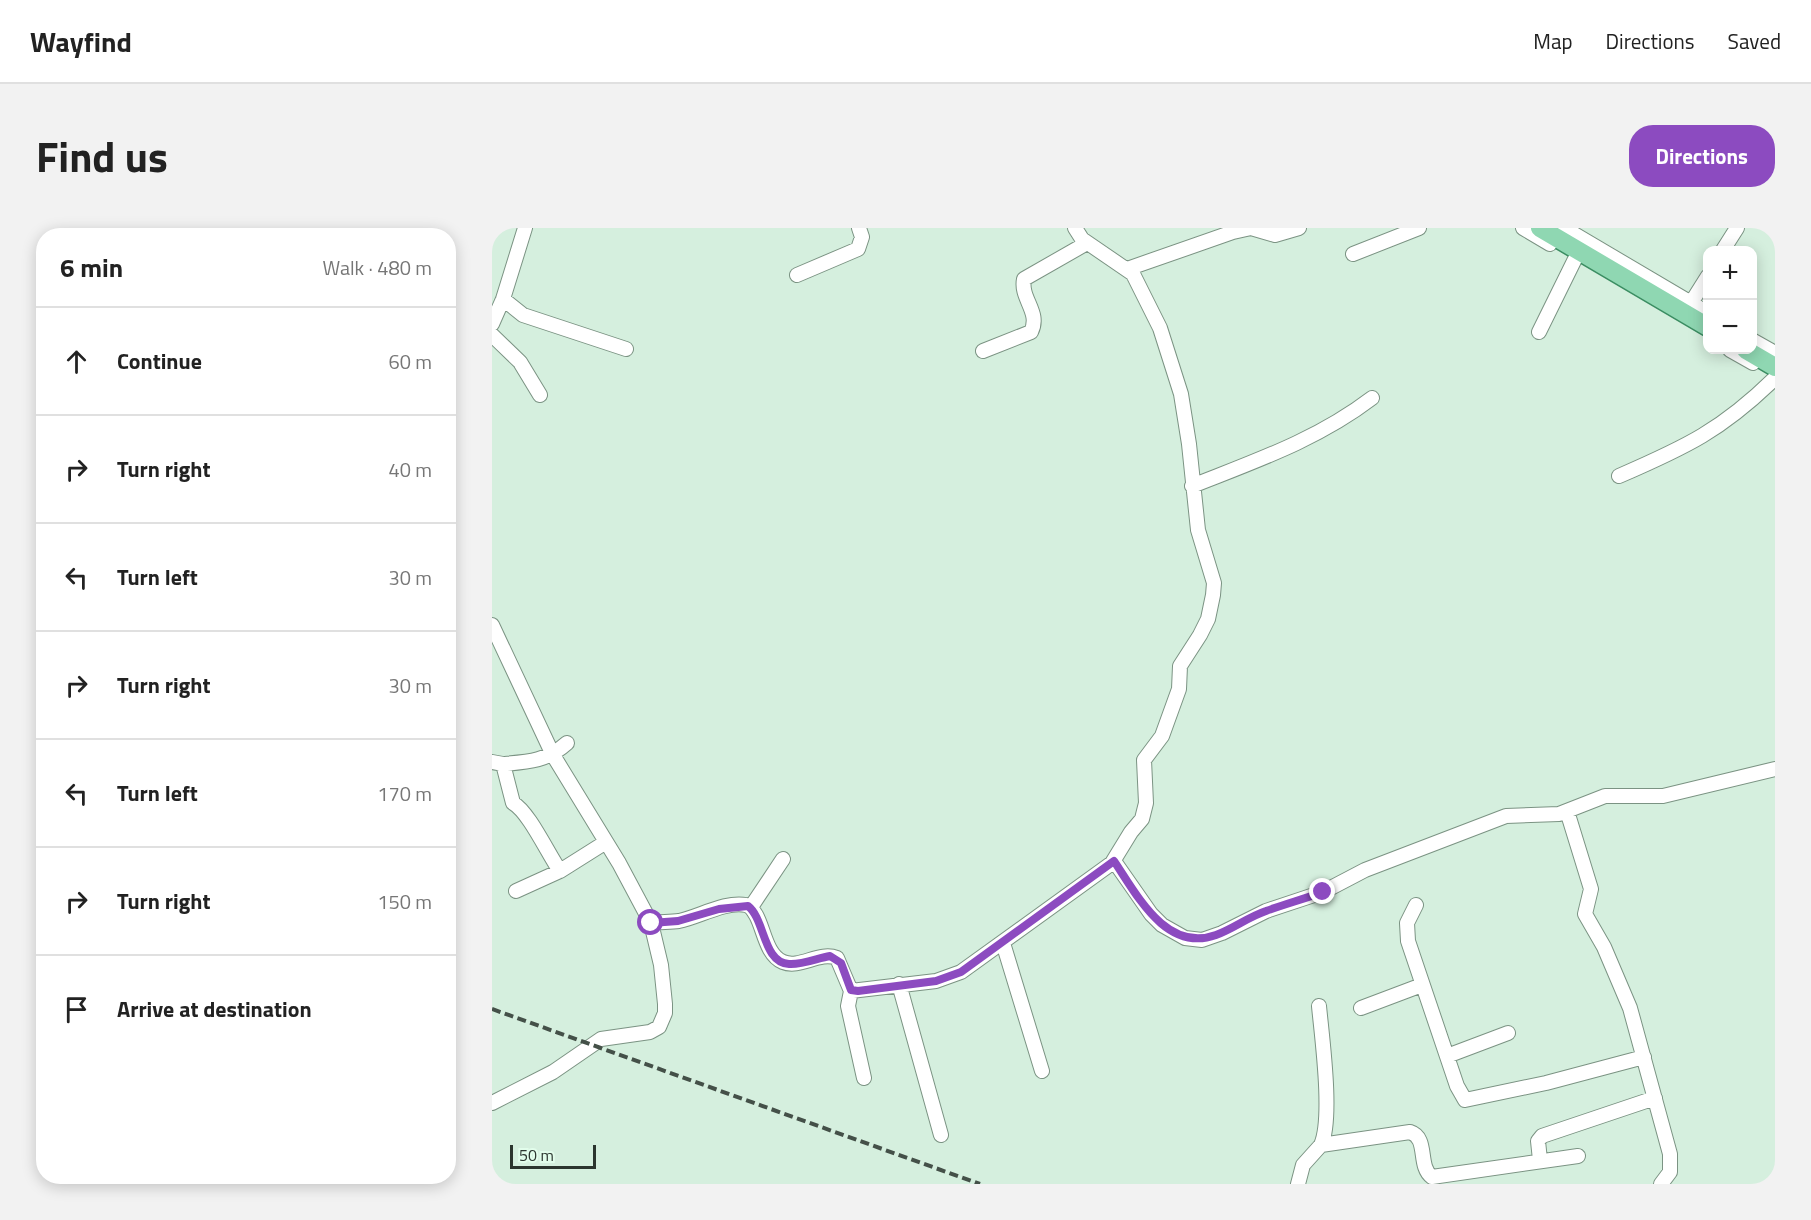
<!DOCTYPE html>
<html lang="en">
<head>
<meta charset="utf-8">
<style>
  body { margin:0; font-family:"Titillium Web",sans-serif; background:#f2f2f2; color:#222 }
  .controls { position:absolute; right:18px; top:18px; display:grid; overflow:hidden; border-radius:12px; box-shadow:0 3px 15px #0003 }
  .controls button { width:54px; height:54px; display:grid; place-items:center; padding:0; border:0; border-bottom:2px solid #e0e0e0; background:#fff; color:#222; font:30px sans-serif }
  .scale { position:absolute; left:18px; bottom:15px; width:86px; box-sizing:border-box; padding-left:6px; border:3px solid #2b352e; border-top:0; font-size:16px; line-height:21px; white-space:nowrap; color:#2b352e; -webkit-text-stroke:4px #e2fdeb; paint-order:stroke }
  .stop { position:absolute; width:18px; height:18px; margin:-14px; border:4px solid #8c4bc0; border-radius:50%; background:#fff }
  .stop.end { background:#8c4bc0; border-color:#fff; box-shadow:0 2px 6px #0008 }
  .list { margin:0; padding:0; list-style:none }
  h2 { display:flex; justify-content:space-between; align-items:center; height:78px; margin:0; padding:0 24px; font-size:26px }
  h2 small { font-size:20px; font-weight:400; color:#767676 }
  .list li { display:grid; grid-template-columns:39px 1fr auto; gap:18px; align-items:center; box-sizing:border-box; height:108px; padding:0 24px; border-top:2px solid #e0e0e0 }
  .list b { display:block; font-size:22px; white-space:nowrap }
  .list em { font-size:20px; font-style:normal; color:#767676 }
  .icon { flex:none; width:33px; height:33px; fill:none; stroke:currentColor; stroke-width:2; stroke-linecap:round; stroke-linejoin:round }
  .map { position:relative; flex:none; width:1283px; height:956px; overflow:hidden; border-radius:24px }
  header { display:flex; align-items:center; gap:36px; box-sizing:border-box; height:84px; padding:0 30px; background:#fff; border-bottom:2px solid #e0e0e0 }
  header strong { font-size:28px }
  nav { display:flex; gap:33px; margin-inline-start:auto; font-size:21px }
  .intro { display:flex; align-items:center; justify-content:space-between; box-sizing:border-box; height:144px; padding:0 36px }
  h1 { margin:0; font-size:42px }
  .button { padding:15px 27px; border-radius:24px; background:#8c4bc0; color:#fff; font-size:21px; font-weight:700 }
  main { display:flex; gap:36px; padding:0 36px }
  aside { flex:1; background:#fff; border-radius:24px; box-shadow:0 3px 15px #0003 }
  .map>svg:first-child { display:block }
  .lines { fill:none; stroke-linecap:round; stroke-linejoin:round }
  .minor-casing { stroke:#7b9383; stroke-width:16 }
  .major-casing { stroke:#3b8d62; stroke-width:21 }
  .minor { stroke:#fff; stroke-width:14 }
  .major { stroke:#8fd7b2; stroke-width:18 }
  .rail { stroke:#445048; stroke-width:4; stroke-dasharray:9 4.5; stroke-linecap:butt }
  .route { stroke:#8c4bc0; stroke-width:8 }
</style>
</head>
<body>
<header>
<strong>Wayfind</strong>
<nav><a>Map</a><a>Directions</a><a>Saved</a></nav>
</header>
<div class="intro"><h1>Find us</h1><a class="button">Directions</a></div>
<main>
<aside>
<h2>6 min<small>Walk · 480 m</small></h2>
<ul class="list">
<li><svg class="icon" aria-label="ahead" viewBox="0 0 24 24"><path d="M12 20V5M6 11l6-6 6 6"/></svg><div><b>Continue</b></div><em>60 m</em></li>
<li><svg class="icon" aria-label="right" viewBox="0 0 24 24"><path d="M7 20v-9h11M14 6l5 5-5 5"/></svg><div><b>Turn right</b></div><em>40 m</em></li>
<li><svg class="icon" aria-label="left" viewBox="0 0 24 24"><path d="M17 20v-9H6M10 6l-5 5 5 5"/></svg><div><b>Turn left</b></div><em>30 m</em></li>
<li><svg class="icon" aria-label="right" viewBox="0 0 24 24"><path d="M7 20v-9h11M14 6l5 5-5 5"/></svg><div><b>Turn right</b></div><em>30 m</em></li>
<li><svg class="icon" aria-label="left" viewBox="0 0 24 24"><path d="M17 20v-9H6M10 6l-5 5 5 5"/></svg><div><b>Turn left</b></div><em>170 m</em></li>
<li><svg class="icon" aria-label="right" viewBox="0 0 24 24"><path d="M7 20v-9h11M14 6l5 5-5 5"/></svg><div><b>Turn right</b></div><em>150 m</em></li>
<li><svg class="icon" aria-label="arrive" viewBox="0 0 24 24"><path d="M6 21V4h12l-3 4 3 4H6"/></svg><div><b>Arrive at destination</b></div></li>
</ul>
</aside>
<div class="map">
<svg width="1283" height="956" viewBox="0 0 1283 956">
  <rect width="100%" height="100%" fill="#d5efde"/>
  <g class="lines">
    <g class="minor-casing">
      <path id="minor" d="M1031 0 1058 16
        M1072 0 1216 85
        M1231 22 1245 0
        M861 26 927 0
        M635 41 741 4 759 0 783 7 807 0
        M305 47 366 21 370 9 367 0
        M11 71 31 87 134 121
        M1199 75 1216 48
        M0 96 11 71 33 0
        M1047 104 1083 31
        M0 107 28 134 48 167
        M1260 112 1283 125
        M1238 122 1261 135
        M491 123 539 104C549 84 528 71 532 51L595 15
        M1127 248C1194 219 1230 202 1283 150
        M700 258C763 233 825 212 880 170
        M0 397 61 527 127 635 159 695 169 737 173 776V785L167 799 158 804 109 811 61 844 0 875
        M0 534 11 536 21 575C37 584 56 626 68 643
        M11 536C37 534 55 533 75 515
        M1075 583 1099 661 1093 686 1112 719 1138 780 1178 926V944L1169 956
        M622 633 659 686 670 697 693 710 710 712 730 705 774 683 831 664 873 642 1014 588 1067 586 1113 568H1171L1283 541
        M24 663 68 643 114 614
        M924 677 915 695 916 713 965 858 973 872 1054 855 1152 829
        M259 679 291 631
        M159 695C168 694 178 694 187 693 207 689 233 673 254 677 260 678 261 683 264 687 272 701 274 727 291 734 308 741 327 723 345 730L359 763 444 753 469 744 620 635 639 604 650 591 654 575 652 532 670 508 687 461 688 438 708 407 716 391 721 367 722 355 706 302 697 216 689 166 668 100 641 46 590 11 583 0
        M511 715 550 843
        M407 756 449 907
        M359 763 356 778 372 850
        M827 778C830 810 841 890 829 917
        M869 780 930 757
        M955 828 1016 805
        M1048 932 1046 913 1050 908 1163 870
        M806 956 811 937 829 917 918 904C937 910 925 938 940 949L1086 928"/>
    </g>
    <g class="major-casing">
      <path id="major" d="M1048 0 1216 99
        M1254 122 1283 139"/>
    </g>
    <use href="#minor" class="minor"/>
    <use href="#major" class="major"/>
    <path class="rail" d="M0 781 488 956"/>
  </g>
  <g class="lines">
    <path class="route" d="M159 695 186 693 227 681 256 678C273 691 271 735 297 736 310 737 326 730 338 728L349 735 359 762 366 763 444 753 469 744 622 633C645 667 674 725 724 707 741 701 756 689 774 683 793 676 812 671 831 664"/>
  </g>
</svg>
<div class="controls">
<button>+</button>
<button>−</button>
</div>
<div class="scale">50 m</div>
<div class="stop" style="left:159px;top:695px"></div>
<div class="stop end" style="left:831px;top:664px"></div>
</div>
</main>
</body>
</html>
